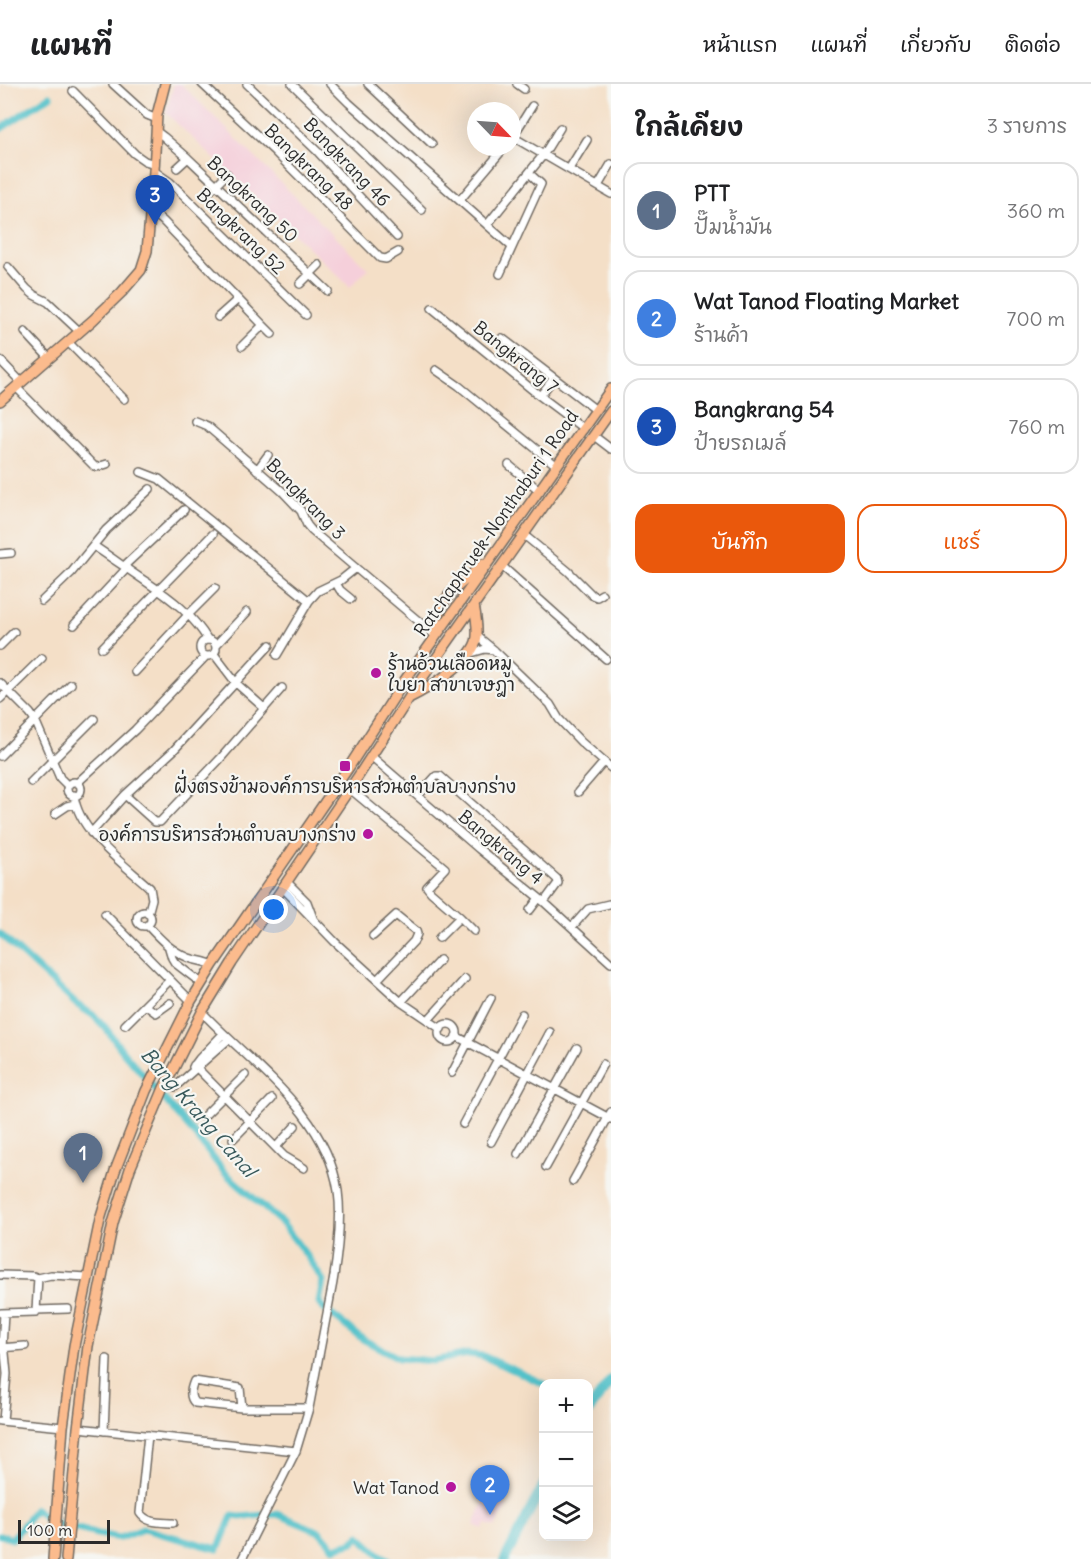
<!DOCTYPE html>
<html lang="th">
<head>
<meta charset="utf-8">
<style>
  body { margin:0; font-family:Delius,"Playpen Sans Thai",sans-serif; background:#f2f2f2; color:#202124 }
  .controls { position:absolute; right:18px; bottom:18px; display:grid; overflow:hidden; border-radius:12px; box-shadow:0 6px 24px #0002 }
  .controls button { width:54px; height:54px; display:grid; place-items:center; padding:0; border:0; border-bottom:2px solid #e0e0e0; background:#fff; color:#202124; font:30px sans-serif }
  .compass { position:absolute; left:467px; top:18px; width:54px; height:54px; border-radius:50%; background:#fff; box-shadow:0 6px 24px #0002; rotate:115deg }
  .scale { position:absolute; left:18px; bottom:15px; width:92px; box-sizing:border-box; padding-left:6px; border:3px solid #2b2b2b; border-top:0; font-size:16px; line-height:21px; white-space:nowrap; color:#2b2b2b; -webkit-text-stroke:4px #f6f6f2; paint-order:stroke }
  .you { position:absolute; left:274px; top:826px; width:21px; height:21px; margin:-15px; border:4px solid #fff; border-radius:50%; background:#1a73e8; box-shadow:0 0 0 9px #1a73e833 }
  .badge { display:grid; place-items:center; width:39px; height:39px; border-radius:50%; background:#ea580c; color:#fff; font-size:20px; font-weight:700 }
  .pin { position:absolute; translate:-50% -50px; filter:drop-shadow(0 2px 3px #0008) }
  .pin::after { content:''; position:absolute; top:32px; width:21px; height:18px; background:inherit; clip-path:polygon(0 0,100% 0,50% 100%) }
  .list { margin:0; padding:0; list-style:none }
  h2 { display:flex; justify-content:space-between; align-items:center; height:78px; margin:0; padding:0 24px; font-size:26px }
  h2 small { font-size:20px; font-weight:400; color:#757577 }
  .list li { display:grid; grid-template-columns:39px 1fr auto; gap:18px; align-items:center; box-sizing:border-box; height:96px; margin:0 12px 12px; padding:0 12px; border:2px solid #e0e0e0; border-radius:18px }
  .list b { display:block; font-size:22px; white-space:nowrap }
  .list p { margin:0; font-size:20px; white-space:nowrap; color:#757577 }
  .list em { font-size:20px; font-style:normal; color:#757577 }
  .actions { display:flex; gap:12px; padding:18px 24px }
  .actions a { flex:1; padding:14px 0; border:2px solid #ea580c; border-radius:18px; text-align:center; font-size:21px; color:#ea580c }
  .actions .main { background:#ea580c; color:#fff }
  .icon { flex:none; width:33px; height:33px; fill:none; stroke:currentColor; stroke-width:2; stroke-linecap:round; stroke-linejoin:round }
  .map { position:relative; flex:none; width:611px; height:1475px; overflow:hidden }
  header { display:flex; align-items:center; gap:36px; box-sizing:border-box; height:84px; padding:0 30px; background:#fff; border-bottom:2px solid #e0e0e0 }
  header strong { font-size:28px }
  nav { display:flex; gap:33px; margin-inline-start:auto; font-size:21px }
  main { display:flex }
  aside { flex:1; background:#fff }
  .map>svg:first-child { display:block }
  .built { fill:#f5cfda }
  .lines { fill:none; stroke-linecap:round; stroke-linejoin:round }
  .canal { stroke:#53c1c9; stroke-width:7 }
  .river { stroke:#53c1c9; stroke-width:10 }
  .minor-casing { stroke:#716a62; stroke-width:10 }
  .major-casing { stroke:#716a62; stroke-width:12 }
  .minor { stroke:#fff; stroke-width:7 }
  .major { stroke:#fbbb8d; stroke-width:9 }
  .poi-dot { fill:#b5179e; stroke:#f6f6f2; stroke-width:2 }
  .labels { text-anchor:middle; dominant-baseline:central; stroke-width:4.5; stroke-linejoin:round; paint-order:stroke }
  .street-label { font-size:18px; fill:#2b2b2b; stroke:#f6f6f2 }
  .poi-label { font-size:18px; fill:#2b2b2b; stroke:#f6f6f2; text-anchor:end }
  .water-label { font-size:20px; font-style:italic; fill:#37585a; stroke:#f6f6f2 }
</style>
</head>
<body>
<header>
<strong>แผนที่</strong>
<nav><a>หน้าแรก</a><a>แผนที่</a><a>เกี่ยวกับ</a><a>ติดต่อ</a></nav>
</header>
<main>
<div class="map">
<svg width="611" height="1475" viewBox="0 0 611 1475">
  <rect width="100%" height="100%" fill="#f6f6f2"/>
  <filter id="ink" filterUnits="userSpaceOnUse"><feTurbulence type="fractalNoise" baseFrequency=".0167" numOctaves="2"/><feDisplacementMap in="SourceGraphic" scale="12" xChannelSelector="R" yChannelSelector="G"/><feConvolveMatrix kernelMatrix="1 2 1 2 8 2 1 2 1" color-interpolation-filters="sRGB"/></filter>
  <filter id="wash" filterUnits="userSpaceOnUse"><feTurbulence type="fractalNoise" baseFrequency=".008" numOctaves="4" result="noise"/><feDisplacementMap in="SourceGraphic" scale="24" xChannelSelector="R" yChannelSelector="G"/><feGaussianBlur stdDeviation="1.35" result="paint"/><feColorMatrix in="noise" values="0 0 0 0 0 0 0 0 0 0 0 0 0 0 0 0 0 1.4 0 .05"/><feComposite in="paint" operator="in"/></filter>
  <g filter="url(#wash)">
    <rect width="100%" height="100%" fill="#f4dfc7"/>
    <path class="built" d="M174 0H181L368 185 350 203 166 29Z
      M486 1411 507 1422 495 1443 486 1440 483 1445 474 1441Z"/>
    <g class="lines">
      <path class="canal" d="M0 45 50 12
        M0 850 76 920 93 931 105 943 124 969 192 1047 225 1089 282 1139 307 1172 323 1197 319 1218 324 1225 364 1256 399 1274 433 1277 468 1270 483 1272 544 1300
        M588 1321 592 1323
        M0 1451 12 1455 25 1439 35 1425 50 1438 97 1450 120 1454 143 1445 218 1465 232 1432 240 1433 277 1430 320 1448 334 1464 354 1458 359 1452 380 1471 388 1475"/>
      <path class="river" d="M588 1328 611 1296
        M505 1475 544 1400"/>
    </g>
  </g>
  <g filter="url(#ink)">
    <g class="lines">
      <g class="minor-casing">
        <path id="minor" d="M113 0 147 31 157 35
          M202 0 274 67 380 174 386 175 398 168
          M247 0 318 68 397 153
          M292 0 422 126
          M330 0 349 19 512 163
          M368 0 432 60
          M517 0 524 5
          M73 7 135 70 145 77 155 80
          M156 47 164 53 188 74 328 207
          M513 53 611 110
          M512 54 532 22
          M177 84 188 74
          M569 85 587 56
          M154 87 170 98 306 231
          M598 102 611 80
          M207 110 227 90
          M460 116 505 63
          M151 127 163 137 263 241 242 262
          M487 141 544 70 560 44
          M8 183 27 205 34 211 48 218 80 248
          M500 190 541 100 529 89
          M300 200 319 181
          M432 224 540 312 584 345
          M218 233 237 216
          M263 241 272 250
          M25 248 49 274
          M502 254 596 326
          M68 258 124 315
          M0 276 21 298
          M436 286 459 302 557 382
          M16 303 94 382 97 383 107 380
          M540 312 554 294
          M195 337 207 342 283 408 301 427 307 441 312 447 435 551
          M594 352 611 365
          M509 381 540 407
          M257 386 268 371
          M141 388 159 395 309 517
          M524 451 568 487 592 511 597 513 602 510
          M94 462C112 474 130 487 148 499 172 515 193 531 208 556
          M0 470 11 469
          M124 482 184 426
          M502 482 606 575
          M336 499 340 506 351 515
          M42 517 71 489 106 446 150 405
          M74 541 127 484
          M477 552 494 566 550 620 559 635 581 658 611 684
          M200 564a8 8 0 1 1 16 0a8 8 0 1 1-16 0Z
          M216 561 247 528
          M0 562 14 548
          M102 564 213 450
          M214 570 236 599 264 624
          M468 570 485 565 494 566
          M277 571 309 517 318 507 341 496 356 484
          M135 588 189 530 215 504
          M0 599 30 629 35 636 60 694 68 702
          M0 615 42 574
          M0 672 71 600
          M371 672 479 765 544 818 611 879
          M31 698 94 635
          M67 705a7 7 0 1 1 14 0a7 7 0 1 1-14 0Z
          M77 699 135 646 206 572
          M350 705 445 784 427 803 431 808 460 833 439 854
          M578 708 604 678
          M74 711C78 748 124 780 150 804L152 815 148 830
          M125 711 155 738H160L220 675 282 604
          M418 712 436 692H440L557 795 558 799 544 818
          M55 730 67 722 75 720
          M91 749 125 711 173 667 270 561
          M287 798 307 818 313 834
          M283 804 335 858 401 918 441 945
          M530 826 539 814
          M137 835a7 7 0 1 1 14 0a7 7 0 1 1-14 0Z
          M105 830 191 917
          M460 833 474 847
          M147 841C161 856 170 866 189 874 197 877 205 877 213 881
          M572 843 588 825 609 820
          M373 852 396 831 416 847 417 850 414 857 377 896
          M169 864 172 874 175 879 201 899
          M401 918 440 876
          M145 921 156 929 170 919
          M202 928C252 981 326 1029 338 1107 342 1136 338 1168 333 1198L309 1324 296 1367 242 1475
          M428 936 465 895
          M439 949a9 9 0 1 1 18 0a9 9 0 1 1-18 0Z
          M125 941 170 896
          M456 952 611 1035
          M194 981 284 1072 304 1084
          M193 983 199 975 223 950
          M452 989 491 914
          M175 1003 229 955
          M203 1033 245 991
          M463 1040 522 930
          M233 1055 272 1015
          M491 1058 550 948
          M276 1063 295 1042
          M518 1070 577 964
          M546 1083 603 980
          M573 1097 611 1028
          M0 1191 33 1192 38 1194 51 1191 88 1193
          M36 1226 38 1194
          M1 1229 36 1228V1226L68 1225
          M0 1264 25 1262
          M242 1324 240 1304 194 1297C191 1304 188 1313 195 1319L242 1324H309
          M0 1337 63 1343
          M3 1337 7 1290 5 1269 2 1264 4 1229
          M78 1344 296 1367
          M104 1347 107 1275
          M148 1351 140 1429C147 1440 162 1438 173 1439"/>
      </g>
      <g class="major-casing">
        <path id="major" d="M0 317 93 236 122 208 141 186 147 167 154 87 157 31 165 0
          M435 552C436 512 457 505 483 480
          M409 614C428 605 469 579 476 558 479 548 476 532 474 521
          M53 1475 63 1343 74 1262 100 1136 115 1087 146 1007 191 917 213 881 349 683 405 596 611 305
          M66 1475 78 1344 88 1262 113 1139 130 1085 164 1004 202 928 232 879 359 691 416 603 611 327"/>
      </g>
      <use href="#minor" class="minor"/>
      <use href="#major" class="major"/>
    </g>
  </g>
  <g class="poi-dot">
    <circle cx="376" cy="589" r="6"/>
    <rect x="339" y="676" width="12" height="12" rx="3"/>
    <circle cx="368" cy="750" r="6"/>
    <circle cx="451" cy="1403" r="6"/>
  </g>
  <g class="labels">
    <g class="street-label">
      <text transform="translate(347 78) rotate(46)">Bangkrang 46</text>
      <text transform="translate(309 83) rotate(44)">Bangkrang 48</text>
      <text transform="translate(253 115) rotate(43)">Bangkrang 50</text>
      <text transform="translate(241 147) rotate(44)">Bangkrang 52</text>
      <text transform="translate(516 273) rotate(39)">Bangkrang 7</text>
      <text transform="translate(306 415) rotate(46)">Bangkrang 3</text>
      <text transform="translate(496 439) rotate(-55)">Ratchaphruek-Nonthaburi 1 Road</text>
      <text transform="translate(501 763) rotate(40)">Bangkrang 4</text>
    </g>
    <g class="poi-label">
      <text x="388" y="579" text-anchor="start">ร้านอ้วนเลือดหมู<tspan x="388" dy="21">ใบยา สาขาเจษฎา</tspan></text>
      <text x="345" y="702" text-anchor="middle">ฝั่งตรงข้ามองค์การบริหารส่วนตำบลบางกร่าง</text>
      <text x="356" y="750">องค์การบริหารส่วนตำบลบางกร่าง</text>
      <text x="439" y="1403">Wat Tanod</text>
    </g>
    <g class="water-label">
      <text transform="translate(199 1028) rotate(49)">Bang Krang Canal</text>
    </g>
  </g>
</svg>
<div class="controls">
<button>+</button>
<button>−</button>
<button><svg class="icon" aria-label="layers" viewBox="0 0 24 24"><path d="M12 4l9 5-9 5-9-5zM3 14l9 5 9-5"/></svg></button>
</div>
<svg class="compass" viewBox="-18 -18 36 36"><path d="M0-13l5 13h-10z" fill="#e53935"/><path d="M0 13l5-13h-10z" fill="#757577"/></svg>
<div class="scale">100 m</div>
<div class="you"></div>
<div class="pin badge" style="left:83px;top:1099px;background:#5c6f8a">1</div>
<div class="pin badge" style="left:490px;top:1431px;background:#3f7fe0">2</div>
<div class="pin badge" style="left:155px;top:141px;background:#1a4fb4">3</div>
</div>
<aside>
<h2>ใกล้เคียง<small>3 รายการ</small></h2>
<ul class="list">
<li><span class="badge" style="background:#5c6f8a">1</span><div><b>PTT</b><p>ปั๊มน้ำมัน</p></div><em>360 m</em></li>
<li><span class="badge" style="background:#3f7fe0">2</span><div><b>Wat Tanod Floating Market</b><p>ร้านค้า</p></div><em>700 m</em></li>
<li><span class="badge" style="background:#1a4fb4">3</span><div><b>Bangkrang 54</b><p>ป้ายรถเมล์</p></div><em>760 m</em></li>
</ul>
<div class="actions"><a class="main">บันทึก</a><a>แชร์</a></div>
</aside>
</main>
</body>
</html>
